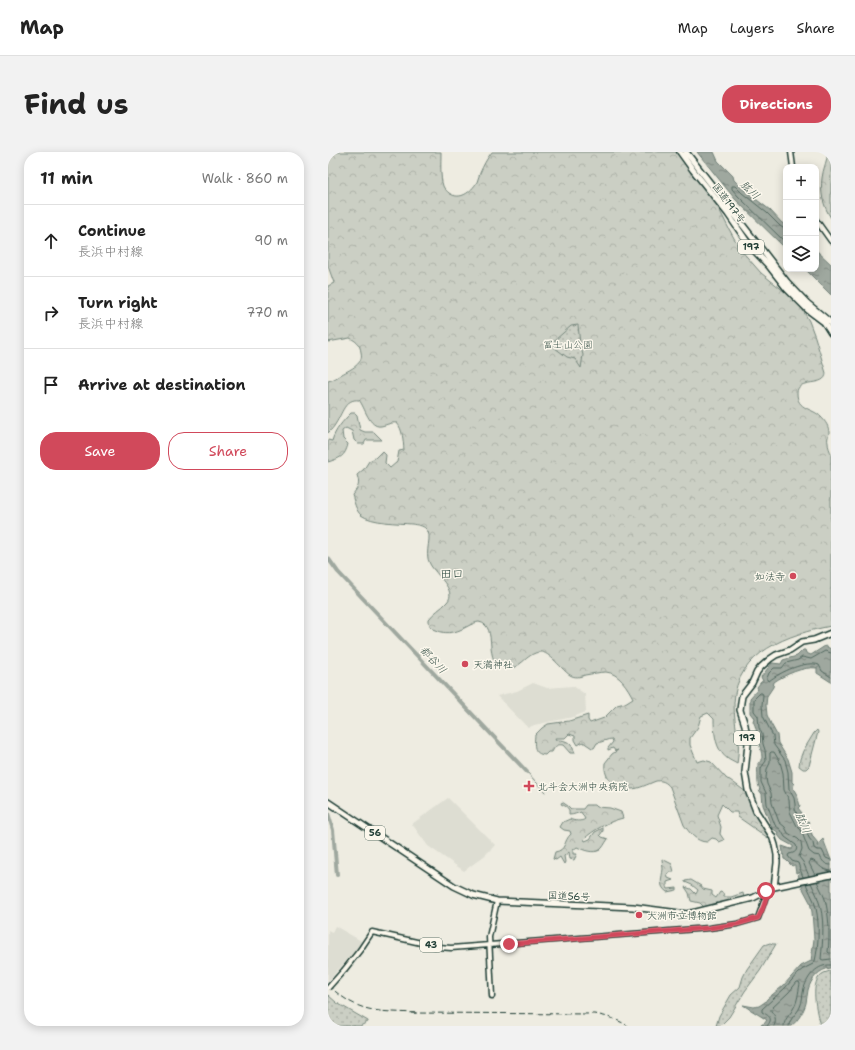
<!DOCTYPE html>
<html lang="en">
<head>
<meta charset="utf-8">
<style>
  body { margin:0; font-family:"Shantell Sans","Klee One",sans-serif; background:#f2f2f2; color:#222 }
  .controls { position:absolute; right:12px; top:12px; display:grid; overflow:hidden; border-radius:8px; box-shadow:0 2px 10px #0003 }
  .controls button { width:36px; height:36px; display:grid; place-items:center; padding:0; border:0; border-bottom:1px solid #e0e0e0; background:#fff; color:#222; font:20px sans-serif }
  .stop { position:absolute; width:12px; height:12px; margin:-9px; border:3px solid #d1495b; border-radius:50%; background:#fff }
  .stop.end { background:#d1495b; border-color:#fff; box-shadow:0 1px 4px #0008 }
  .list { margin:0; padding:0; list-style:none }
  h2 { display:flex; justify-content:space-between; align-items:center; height:52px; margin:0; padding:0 16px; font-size:17px }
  h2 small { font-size:13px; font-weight:400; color:#767676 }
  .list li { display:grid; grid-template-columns:26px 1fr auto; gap:12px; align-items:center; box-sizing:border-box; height:72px; padding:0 16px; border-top:1px solid #e0e0e0 }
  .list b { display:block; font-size:15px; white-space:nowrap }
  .list p { margin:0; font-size:13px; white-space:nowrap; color:#767676 }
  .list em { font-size:13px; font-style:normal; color:#767676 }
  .actions { display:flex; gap:8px; padding:12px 16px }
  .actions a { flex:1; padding:9px 0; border:1px solid #d1495b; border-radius:16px; text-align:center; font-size:14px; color:#d1495b }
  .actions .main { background:#d1495b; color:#fff }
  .icon { flex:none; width:22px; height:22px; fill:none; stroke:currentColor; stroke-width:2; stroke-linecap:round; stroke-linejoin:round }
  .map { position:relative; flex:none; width:503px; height:874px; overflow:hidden; border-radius:16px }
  header { display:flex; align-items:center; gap:24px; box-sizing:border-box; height:56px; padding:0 20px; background:#fff; border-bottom:1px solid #e0e0e0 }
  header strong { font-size:19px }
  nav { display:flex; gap:22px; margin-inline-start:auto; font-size:14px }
  .intro { display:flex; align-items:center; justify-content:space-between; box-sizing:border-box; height:96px; padding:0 24px }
  h1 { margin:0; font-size:28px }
  .button { padding:10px 18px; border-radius:16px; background:#d1495b; color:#fff; font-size:14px; font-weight:700 }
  main { display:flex; gap:24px; padding:0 24px }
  aside { flex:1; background:#fff; border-radius:16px; box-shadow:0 2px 10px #0003 }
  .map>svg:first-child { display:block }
  .built { fill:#ddddd2 }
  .forest { fill:url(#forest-crowns); stroke:#75867c }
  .park { fill:url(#park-dots); stroke:#75867c }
  .water { fill:url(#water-ripples); stroke:#6c7d74 }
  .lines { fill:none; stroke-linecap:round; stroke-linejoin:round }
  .shore { stroke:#52685f; stroke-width:1 }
  .stream { stroke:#6c7d74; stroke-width:1 }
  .river { stroke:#9fa89f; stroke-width:4 }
  .major-casing { stroke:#1f3d34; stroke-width:7 }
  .highway-casing { stroke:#1f3d34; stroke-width:8 }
  .major { stroke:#fbf7ec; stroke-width:4 }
  .highway { stroke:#fbf7ec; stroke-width:5 }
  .rail { stroke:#1f3d34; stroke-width:1; stroke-dasharray:6 3; stroke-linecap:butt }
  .major-bridge-casing { stroke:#1f3d34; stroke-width:7; stroke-linecap:butt }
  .major-bridge { stroke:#fbf7ec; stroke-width:4 }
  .route { stroke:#d1495b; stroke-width:5 }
  .poi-dot { fill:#d1495b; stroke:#fbf7ec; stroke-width:1.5 }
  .labels { text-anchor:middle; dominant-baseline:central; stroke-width:3; stroke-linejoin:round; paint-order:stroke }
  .shield { fill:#fbf7ec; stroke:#61756b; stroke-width:1 }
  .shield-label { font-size:9px; font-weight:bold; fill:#1f3d34 }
  .street-label { font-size:10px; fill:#1f3d34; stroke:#fbf7ec }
  .park-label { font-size:10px; fill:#415a51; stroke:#fbf7ec }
  .poi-label { font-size:10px; fill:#1f3d34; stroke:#fbf7ec; text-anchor:start }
  .water-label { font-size:11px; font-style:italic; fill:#455d54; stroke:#fbf7ec }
  .quarter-label { font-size:12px; fill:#1f3d34; stroke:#fbf7ec }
</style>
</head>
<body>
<header>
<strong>Map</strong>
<nav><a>Map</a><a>Layers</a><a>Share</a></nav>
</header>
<div class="intro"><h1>Find us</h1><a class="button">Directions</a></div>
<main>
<aside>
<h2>11 min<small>Walk · 860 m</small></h2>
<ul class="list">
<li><svg class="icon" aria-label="ahead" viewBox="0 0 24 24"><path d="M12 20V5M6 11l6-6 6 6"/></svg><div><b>Continue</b><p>長浜中村線</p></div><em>90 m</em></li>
<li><svg class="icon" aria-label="right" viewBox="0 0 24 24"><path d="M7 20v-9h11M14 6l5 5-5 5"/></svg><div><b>Turn right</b><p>長浜中村線</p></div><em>770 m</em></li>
<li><svg class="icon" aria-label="arrive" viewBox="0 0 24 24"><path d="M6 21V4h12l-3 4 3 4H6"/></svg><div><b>Arrive at destination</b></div></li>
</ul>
<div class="actions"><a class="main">Save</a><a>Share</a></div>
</aside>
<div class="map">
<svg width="503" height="874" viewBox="0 0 503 874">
  <defs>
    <pattern id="forest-crowns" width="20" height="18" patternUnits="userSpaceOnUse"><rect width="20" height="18" fill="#cbcfc4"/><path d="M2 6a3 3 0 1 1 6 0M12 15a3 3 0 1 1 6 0" fill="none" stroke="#aeb3a9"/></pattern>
    <pattern id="park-dots" width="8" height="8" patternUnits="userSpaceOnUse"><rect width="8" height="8" fill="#cbcfc4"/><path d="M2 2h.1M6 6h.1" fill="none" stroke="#aeb3a9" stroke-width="1.8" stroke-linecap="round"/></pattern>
    <pattern id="water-ripples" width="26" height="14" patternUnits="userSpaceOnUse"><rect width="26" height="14" fill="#9fa89f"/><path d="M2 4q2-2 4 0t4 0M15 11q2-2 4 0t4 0" fill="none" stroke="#818a82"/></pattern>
  </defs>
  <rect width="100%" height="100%" fill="#eeece1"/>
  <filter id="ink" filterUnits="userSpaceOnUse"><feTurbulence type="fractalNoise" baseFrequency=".025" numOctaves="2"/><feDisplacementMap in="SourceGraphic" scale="8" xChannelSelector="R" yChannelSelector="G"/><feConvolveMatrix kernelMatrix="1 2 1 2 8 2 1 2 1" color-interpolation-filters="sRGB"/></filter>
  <g filter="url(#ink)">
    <path class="built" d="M205 531 219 536 245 534 257 542 258 560 245 565 206 573 200 576 169 544 189 539Z
      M120 646 167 693 156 704 136 719 100 694 84 672Z
      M7 774 35 790 0 829V778L4 780Z"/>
    <path class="forest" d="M0 0H113C113 10 112 25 115 34 116 37 119 39 121 41 132 49 143 40 149 30 150 27 151 24 152 21 155 14 159 6 164 0H353L388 51 401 77 412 97 433 121 461 143 473 155 481 169 487 185 498 221C498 236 469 225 469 241 469 258 485 256 493 265 498 270 501 275 501 281 500 285 499 287 500 291 500 295 502 298 503 302V474C461 482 408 500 406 551 406 564 408 576 410 588 411 596 410 604 409 612 404 609 398 607 394 601 387 593 386 578 386 567L380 561 373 564 370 575 362 586V593L369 610 376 608 383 610 399 627 402 628 418 640 426 662 439 679 443 688 410 665 409 660H402L394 652 389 663 393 675 392 682 396 688 391 690 388 687 384 686 379 690C368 690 361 680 356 673L342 635C338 630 334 628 328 629 320 632 311 637 303 637 288 638 275 627 277 611L284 602 290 598 287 599 285 596 280 598V596L285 590 284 587C279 587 275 590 269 591L266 596H264L255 590 250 593 247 588V584L241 582 237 586H227L228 588C239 588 243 590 247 601H242L235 593C229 592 227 594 224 600H220L217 603C205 602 206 593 207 583L214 576 220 572 241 569 260 563V568L262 571 276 566 289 553 297 551 305 546C300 536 291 521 278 520 271 520 264 522 257 523 252 525 247 526 242 523 234 518 221 499 212 500 198 501 192 519 177 516 153 512 172 474 151 470 148 470 145 472 142 473 131 479 121 484 108 478 102 476 101 473 101 467 106 460 113 457 119 450 130 439 107 422 102 412 95 400 106 384 98 377 95 373 88 373 84 372 70 371 44 371 33 363 28 359 26 349 24 343 31 335 32 332 29 323L36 317 41 309 47 306 54 299 58 303 57 311 62 316 69 310 71 299 76 298C75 288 75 278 69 271 63 270 59 273 53 274 41 276 37 255 31 248 17 246 14 262 8 271 6 275 3 278 0 281V229C6 228 9 225 14 222 23 217 36 212 33 200 32 192 28 189 22 186L0 190V134L6 131 0 114Z
      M500 0H503V66C495 54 492 40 494 26 495 17 499 9 500 0Z
      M23 261H27L29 263 32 278 37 280H46L54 288H38L36 292H30L26 288 24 279 18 276 14 279 15 287 20 292C17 305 12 306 0 310V288L4 289C7 278 15 269 23 261Z
      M234 650 240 654 243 657H255L258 653H267L269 655 282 656 293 660 295 666C282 669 265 678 256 687L257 689 262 687 267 680 275 676V679L272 683 274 685 280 687C277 691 275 696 272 698 265 702 255 698 249 695L245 698V702H249L246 708 242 707 241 700 236 704 237 710 236 712 232 705 228 708 225 707 227 700C239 698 235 689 243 682L242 679 236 678 232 675 235 670 242 667C245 669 254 670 257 667L253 660C249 661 246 663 241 663 242 656 239 655 233 652Z
      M334 707 344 712 346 720H342L339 722 340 726 345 728 339 730V735L340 737 349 736V738L339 740C330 734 334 726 335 717 335 714 334 710 334 707Z
      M363 728 373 734 375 737 384 739V743L388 746 392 740 395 741 396 745H403L415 741 416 746 376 755 372 751 363 749 361 741 357 735 363 737 368 742 370 738 364 733 357 730V729Z"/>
    <path class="park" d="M250 173 252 192 255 203 253 216 247 207 239 205 227 196V188L243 174Z
      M489 578 490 580 481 614 478 617H475L471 614 472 607 475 599 486 581Z
      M442 791 445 792H448L432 819 417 839 401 865 392 874H388L391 864 403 843 412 835 415 825 419 817 436 793Z
      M502 819 503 820V865H501L503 868V874H492C489 861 480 828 496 821 498 820 500 820 502 819Z
      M0 843 9 851 40 869V870L32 874H0Z"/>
    <path class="water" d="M369 0H386L390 9 405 24 406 28 416 38 442 58 454 71 458 73V97L407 47Z
      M488 98 503 112V143L477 117H488Z
      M497 494 503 497V530L489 521V516C476 514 456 523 446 530L445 535 439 544 438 553 439 563 443 572 449 583 450 591 460 607 464 620V630L466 632 465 636 469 643 472 654 470 656 474 661 473 662 476 667V669L478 670 480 669 481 670 480 672 485 685 490 691 489 694 490 695 492 690 495 687 503 708V719H502L503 725V816C491 817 483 827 480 838 479 842 479 847 478 851 476 859 470 869 463 874H433L434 872H436L439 868 415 853 426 855 431 854 437 850 439 847 455 834 473 814 483 809 486 787 484 760 482 750 474 735V731L471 726 470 722 471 721 470 720 468 721 467 715V713H466L464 714 458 708 456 707 454 694 463 697 465 696V694L454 688 450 683 451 681 444 676 435 653 434 642 431 638 432 637C428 630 431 624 429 616L430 614V611L434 609C434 606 434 602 433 599 433 595 430 591 429 587 429 581 428 574 425 569L426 566 422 561V546L430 537 429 535 433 530 435 529 433 525 444 511 453 512 455 508 469 504 475 498H477L478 501 483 503Z"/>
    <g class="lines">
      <path class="shore" d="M458 76H455L452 74 439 61 414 41 407 34H404V37L410 44 458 91
        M503 501 497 499 483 507 474 505 470 508 458 511 454 516H446L441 521 439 526V528L441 529C452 520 478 508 491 513L494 519 503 525
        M487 723 481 711 483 708C491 710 491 718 503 719
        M481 724 475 710 471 705 474 697 473 690 470 687 460 681 457 675 451 670 444 651 443 641 439 632 438 626 439 617 442 611V601L443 600H446L452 610 455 621 456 638 461 648 462 660 469 674 473 678 481 699 486 703 492 704C494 709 497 713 503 713
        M475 725C473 721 472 716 470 711L464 709 460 704 461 702C467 701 470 699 468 693L457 685 453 678 447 673 439 652 438 641 433 630V616L438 609 437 598 435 592 434 582 431 576 430 564 426 559V547L432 541H434L435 543 434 553 435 564 445 584 446 593 457 608 460 620 461 637 466 646 467 652V657L473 671 477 675 481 686 485 691 486 696 489 698H494L498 706 503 708
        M489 729C491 735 495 741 497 747 501 763 502 782 500 800L501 801H503
        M483 731 484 733C486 738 489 742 490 747 497 765 495 788 493 807L495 808 503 807
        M439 874C446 866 441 864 434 860V857L457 836 470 821 475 817 485 812 487 809C491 792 492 766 486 749 484 744 481 739 479 734L478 732
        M446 874C449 868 447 863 443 859V857L461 840 469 830H471L472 832C470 841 470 849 465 857 462 863 456 867 456 874
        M461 874C461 867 469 862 472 855 475 849 474 843 476 836 480 824 489 812 503 813"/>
      <path class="stream" d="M199 620 217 640"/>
      <path class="river" d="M0 406 10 420 199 620
        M0 661 5 678 9 723"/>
      <g class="major-casing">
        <path id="major" d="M463 0 465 15
          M488 68 503 89
          M17 817 32 798 44 780 111 795 123 796 381 776 409 772 430 766 438 744V739
          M164 844 161 785 169 749"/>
      </g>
      <g class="highway-casing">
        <path id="highway" d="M352 0 365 18 400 62 422 94 441 114 459 137 480 158 496 170 503 181
          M358 0 459 130 479 151 503 171
          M0 650 126 734 145 743 169 749 305 755 359 762 368 760 425 746 446 735 503 723
          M446 735 449 711V703L447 693 444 684 428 659 420 638 417 620 420 592 417 573 412 558 413 550 414 544 424 531 429 520 433 515 442 507 448 503 462 498 474 490 486 488 503 481"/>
      </g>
      <use href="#major" class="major"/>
      <use href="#highway" class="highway"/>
      <path class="rail" d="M0 833C31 862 49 859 88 861
        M83 861 266 862C278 864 289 867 300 874"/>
      <g class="major-bridge-casing">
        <path id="major-bridge" d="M0 836 17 817"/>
      </g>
      <use href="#major-bridge" class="major-bridge"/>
    </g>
  </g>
  <g class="lines" filter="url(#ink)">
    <path class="route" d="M181 792 381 776 409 772 430 766C434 759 439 747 438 739"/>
  </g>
  <g class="poi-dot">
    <circle cx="465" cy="424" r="4"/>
    <circle cx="137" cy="512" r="4"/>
    <path d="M199 628h4v4h4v4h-4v4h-4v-4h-4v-4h4z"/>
    <circle cx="311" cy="763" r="4"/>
  </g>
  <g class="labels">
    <g class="shield">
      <rect x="410" y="88" width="26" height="14" rx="3"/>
      <rect x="406" y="579" width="26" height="14" rx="3"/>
      <rect x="37" y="674" width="20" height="14" rx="3"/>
      <rect x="92" y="786" width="22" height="14" rx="3"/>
    </g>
    <g class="shield-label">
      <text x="423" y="95">197</text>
      <text x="419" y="586">197</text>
      <text x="47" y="681">56</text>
      <text x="103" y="793">43</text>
    </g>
    <g class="street-label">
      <text transform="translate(401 51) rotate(53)">国道197号</text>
      <text transform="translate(241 744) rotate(2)">国道56号</text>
    </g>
    <g class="park-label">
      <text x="240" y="192">冨士山公園</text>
    </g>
    <g class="poi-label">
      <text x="457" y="424" text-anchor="end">如法寺</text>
      <text x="145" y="512">天満神社</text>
      <text x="210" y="634">北斗会大洲中央病院</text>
      <text x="319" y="763">大洲市立博物館</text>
    </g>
    <g class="water-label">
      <text transform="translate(422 38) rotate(44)">肱川</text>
      <text transform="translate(105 508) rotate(47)">都谷川</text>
      <text transform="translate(475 671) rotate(67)">肱川</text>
    </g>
    <g class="quarter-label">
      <text x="124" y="422">田口</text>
    </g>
  </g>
</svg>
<div class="controls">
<button>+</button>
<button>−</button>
<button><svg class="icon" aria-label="layers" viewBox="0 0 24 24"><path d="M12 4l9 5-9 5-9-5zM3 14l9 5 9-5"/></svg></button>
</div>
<div class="stop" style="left:438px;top:739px"></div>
<div class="stop end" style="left:181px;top:792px"></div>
</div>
</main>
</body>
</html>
